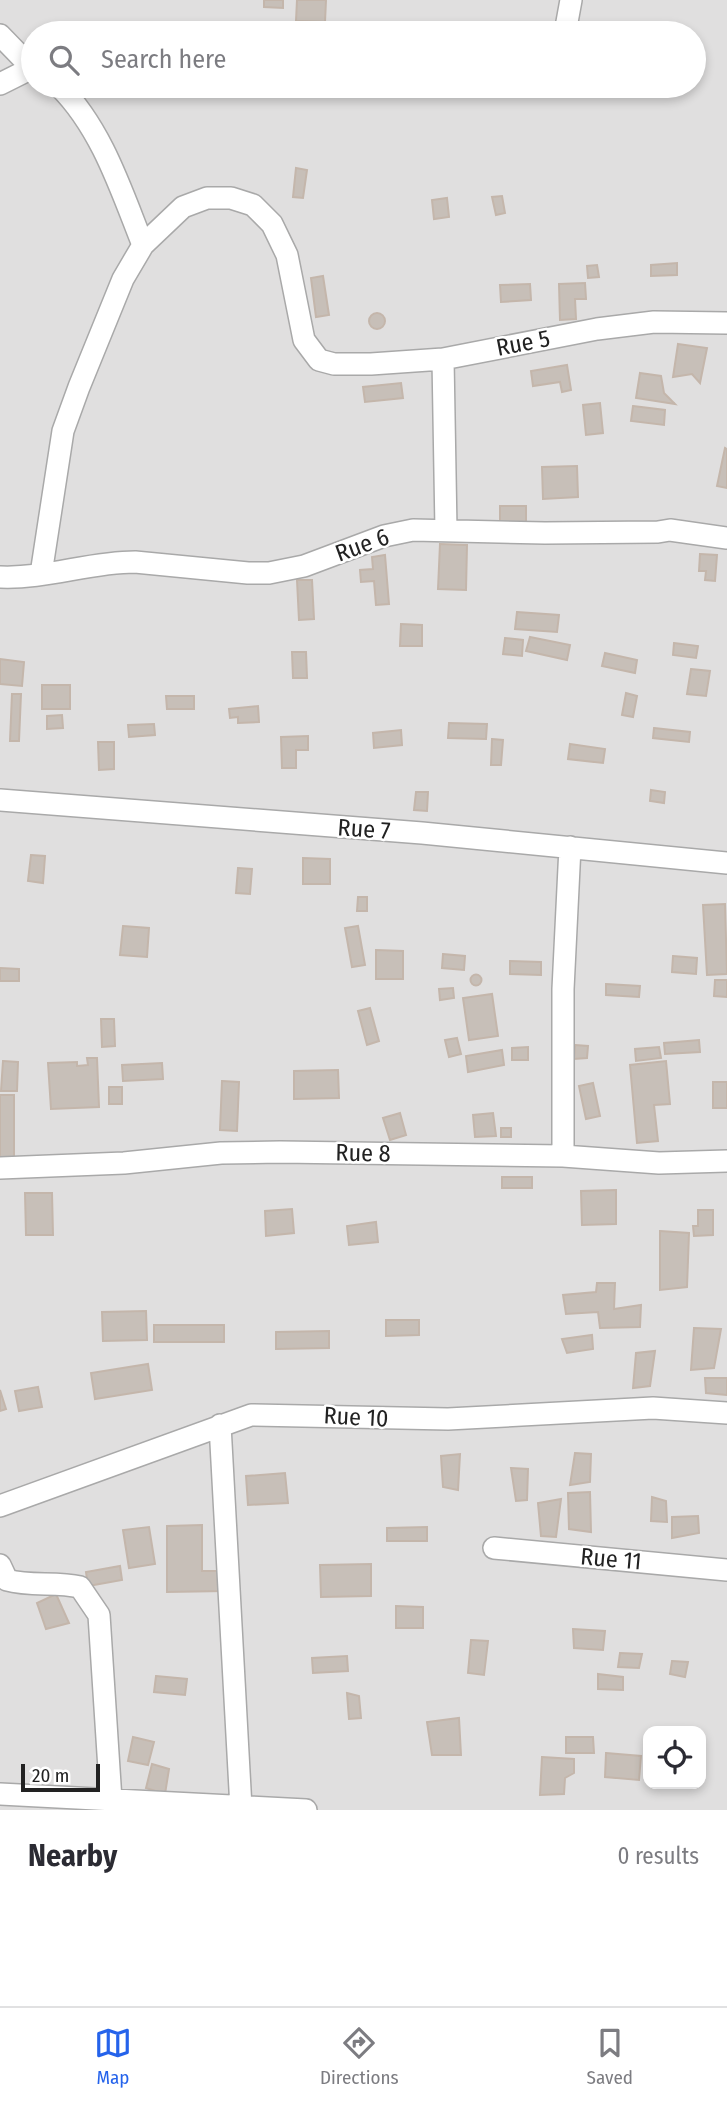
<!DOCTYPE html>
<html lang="en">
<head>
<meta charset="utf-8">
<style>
  body { margin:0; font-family:"Fira Sans Condensed",sans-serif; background:#f2f2f3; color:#2b2b33 }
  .controls { position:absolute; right:21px; bottom:21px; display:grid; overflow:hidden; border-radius:14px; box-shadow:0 4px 10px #0003 }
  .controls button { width:63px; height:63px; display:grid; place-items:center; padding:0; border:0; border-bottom:2px solid #e1e1e2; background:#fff; color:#2b2b33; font:35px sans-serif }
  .scale { position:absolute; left:21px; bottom:18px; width:79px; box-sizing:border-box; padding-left:7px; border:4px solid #222; border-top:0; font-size:19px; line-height:24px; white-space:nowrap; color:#222; -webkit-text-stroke:5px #fff; paint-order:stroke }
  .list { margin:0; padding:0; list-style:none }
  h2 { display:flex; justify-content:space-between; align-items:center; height:91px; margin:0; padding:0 28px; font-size:30px }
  h2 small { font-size:23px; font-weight:400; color:#7c7c81 }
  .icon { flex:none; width:38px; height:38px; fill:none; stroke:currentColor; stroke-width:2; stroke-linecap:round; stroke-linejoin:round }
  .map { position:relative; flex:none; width:727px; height:1810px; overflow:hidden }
  .search { position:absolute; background:#fff; box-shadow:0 4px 10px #0003; left:21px; right:21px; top:21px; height:77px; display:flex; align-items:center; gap:18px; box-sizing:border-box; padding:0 24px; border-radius:38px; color:#7c7c81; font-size:26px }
  .sheet { height:196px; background:#fff }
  nav { display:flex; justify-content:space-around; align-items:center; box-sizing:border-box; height:98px; border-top:2px solid #e1e1e2; background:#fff; font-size:19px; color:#7c7c81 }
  nav a { display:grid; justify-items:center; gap:4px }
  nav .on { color:#2563eb }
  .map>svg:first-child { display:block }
  .residential { fill:#e0dfdf; fill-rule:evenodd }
  .building { fill:#c7bfb8; stroke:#c4b6ab; stroke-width:2 }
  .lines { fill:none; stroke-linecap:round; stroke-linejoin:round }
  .street-casing { stroke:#a9a9a9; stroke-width:24 }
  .street { stroke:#fff; stroke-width:21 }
  .labels { text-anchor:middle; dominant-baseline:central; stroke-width:5; stroke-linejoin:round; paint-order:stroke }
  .street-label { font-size:24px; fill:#222; stroke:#fff }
</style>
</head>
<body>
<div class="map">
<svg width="727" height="1810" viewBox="0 0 727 1810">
  <rect width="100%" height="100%" fill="#f2efe9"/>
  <path class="residential" d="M0 0H727V1810H0ZM33 33H694V86H33ZM648 1731H701V1784H648Z"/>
  <path class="building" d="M264 0H283V8L264 7Z
    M297 0H326L325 22 296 21Z
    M204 22 216 23 215 32 232 33H203Z
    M296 168 307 170 303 198 293 197Z
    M502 196 505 213 496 215 492 197Z
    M447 198 449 217 434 219 432 200Z
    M677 263V275L651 276V265Z
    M597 265 599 277 588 278 587 266Z
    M323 276 329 315 316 317 311 278Z
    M585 283 586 299H575L576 319 560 320 559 284Z
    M530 284 531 300 501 302 500 285Z
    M369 321a8 8 0 1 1 16 0a8 8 0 1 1-16 0Z
    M678 344 707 348 700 383 692 374 673 377Z
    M567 365 571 390 562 392 560 382 533 386 531 371Z
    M640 373 661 376 664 393 675 404 636 398Z
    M401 383 403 398 365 402 363 387Z
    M600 403 603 433 586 435 583 405Z
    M633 406 665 410 664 425 631 421Z
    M725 448 727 449V488L717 486Z
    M577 466 578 497 543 499 542 467Z
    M500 506H526V523L500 522Z
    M440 544 467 545 466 590 438 589Z
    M700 554 717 555 715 581 705 580 706 571H699Z
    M385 555 389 604 376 605 374 581 361 582 360 570 373 569 372 557Z
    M297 580H312L314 619 299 620Z
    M517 612 559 615 557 632 515 629Z
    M401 624 422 625V646H400Z
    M530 637 570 645 567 660 526 651Z
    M505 638 523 640 522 656 503 654Z
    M674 643 698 646 696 658 673 655Z
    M292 652H306L307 678H293Z
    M605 653 637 660 635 673 602 666Z
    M0 659 24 662 22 686 0 684Z
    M691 669 710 671 706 696 687 694Z
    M42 685H70V709H42Z
    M626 693 637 696 633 717 622 715Z
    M12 694H21L19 741H10Z
    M166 696H194V709H167Z
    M258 706 259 722 238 723V717L230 718 229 709Z
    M62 715 63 728 47 729V716Z
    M449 723 487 724 486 739 448 738Z
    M154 724 155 735 129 737 128 725Z
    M654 728 690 732 689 742 653 738Z
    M401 730 402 745 374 748 373 733Z
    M308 736V750H296V768H282L281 737Z
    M492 739 503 740 501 765H491Z
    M98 742H114V769L99 770Z
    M570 744 605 749 603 763 568 759Z
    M651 790 665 792 664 803 650 801Z
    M416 792H428L427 811 414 810Z
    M31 855 45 856 43 883 28 881Z
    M303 858 330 859V884H303Z
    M238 868 252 869 250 894 236 893Z
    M358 897H367V911H357Z
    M725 904 727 974 707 975 703 905Z
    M123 926 149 928 147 957 120 955Z
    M358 926 365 965 352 967 345 928Z
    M376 950 403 951V979H376Z
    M443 954 465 956 464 970 442 968Z
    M673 956 697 958 696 974 672 972Z
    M510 961 541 962V975L510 974Z
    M0 968 19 969V981H0Z
    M470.5 980a5.5 5.5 0 1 1 11 0a5.5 5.5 0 1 1-11 0Z
    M715 980H727V997L714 996Z
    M606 984 640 986 639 997 606 995Z
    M453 988 454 998 440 1000 439 989Z
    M492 994 498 1036 469 1040 463 998Z
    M370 1008 379 1041 367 1045 358 1011Z
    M101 1019H114L115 1046 102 1047Z
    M457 1038 461 1054 449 1057 445 1040Z
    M699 1040 700 1052 665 1054 664 1043Z
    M575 1045 588 1046 587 1058 574 1059Z
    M528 1047V1060H512V1048Z
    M659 1047 661 1058 636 1061 635 1049Z
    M502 1050 504 1065 468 1072 466 1056Z
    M87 1058H97L99 1107 51 1109 48 1063 77 1062V1066L88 1065Z
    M3 1061 18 1062 17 1091H1Z
    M666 1061 670 1104 654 1105 658 1141 637 1143 630 1065Z
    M162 1063 163 1079 123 1081 122 1065Z
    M338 1070 339 1098 294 1099V1071Z
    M222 1081 239 1082 237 1131 220 1130Z
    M713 1082H727V1108H713Z
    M593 1083 600 1116 586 1119 579 1086Z
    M109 1087H122V1104H109Z
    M0 1095H14V1158H0Z
    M400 1113 406 1135 390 1140 383 1118Z
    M493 1113 496 1136 475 1137 473 1115Z
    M501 1128H511V1137H501Z
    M502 1177H532V1188H502Z
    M616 1190V1224L582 1225 581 1191Z
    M25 1193H52L53 1235H26Z
    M292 1209 294 1233 266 1236 265 1211Z
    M698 1210H713V1235L694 1236 693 1226H698Z
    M376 1222 378 1242 349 1245 347 1226Z
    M660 1231 689 1233 687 1287 660 1290Z
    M597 1283H615L614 1309 641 1305 640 1327 600 1328 598 1312 566 1314 563 1295 596 1292Z
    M146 1311 147 1340 103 1341 102 1312Z
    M386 1320H419V1335L386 1336Z
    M154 1325H224V1342H154Z
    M694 1328 721 1329 714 1368 691 1370Z
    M329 1331V1348L276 1349V1332Z
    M592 1335 593 1349 567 1353 562 1339Z
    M655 1351 650 1386 633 1388 636 1353Z
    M148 1364 152 1390 95 1399 91 1373Z
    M705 1378H727V1395L706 1393Z
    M38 1387 42 1407 19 1411 15 1391Z
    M0 1390 6 1409 0 1411Z
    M575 1453 591 1454 590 1482 570 1485Z
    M460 1454 458 1490 443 1487 441 1456Z
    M511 1468 528 1469 527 1500 516 1501Z
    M285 1473 288 1503 248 1505 246 1476Z
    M590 1492 591 1532 569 1529 568 1493Z
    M652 1497 666 1501 667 1522 651 1521Z
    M561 1499 556 1537 541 1536 538 1503Z
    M698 1516 699 1533 672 1538V1517Z
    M202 1525V1571H224V1591L167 1592V1526Z
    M149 1527 155 1564 129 1568 123 1530Z
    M427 1527V1541H387V1528Z
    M371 1564V1596L321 1597 320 1565Z
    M120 1566 122 1580 88 1586 86 1572Z
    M56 1594 69 1623 46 1629 37 1603Z
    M396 1606 423 1607V1628H396Z
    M573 1629 605 1631 603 1650 574 1648Z
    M471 1640 488 1641 484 1675 468 1673Z
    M620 1653 642 1654 639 1668 618 1667Z
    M347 1656 348 1671 313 1673 312 1658Z
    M672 1661 688 1662 685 1677 670 1674Z
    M598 1674 623 1677V1690L598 1689Z
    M156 1676 187 1679 185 1695 154 1692Z
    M347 1693 359 1696 361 1718 349 1719Z
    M459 1718 461 1755H432L427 1722Z
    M133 1737 154 1742 148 1765 128 1761Z
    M566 1737H593L594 1753H566Z
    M606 1753 641 1756 639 1780 605 1777Z
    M542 1757 574 1759V1773L565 1778 564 1794 540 1795Z
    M152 1764 169 1769 165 1794 146 1788Z"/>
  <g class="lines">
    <g class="street-casing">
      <path id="street" d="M565 33 571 0
        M0 35 33 69
        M0 84 32 68
        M59 86C102 129 121 190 143 245
        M443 359 446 530
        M41 574 63 431 79 387 123 279 143 245 183 207 207 198H231L253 205 272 224 287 255 304 340 319 360 334 364H371L443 359 597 329 654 322 727 323
        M0 577C46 579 89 562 135 562L248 573H269L304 566 384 536 413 530 545 533 658 532 670 530 727 538
        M0 800 422 833 727 863
        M563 1156V989L570 847
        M0 1168 124 1163 221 1153 280 1152 563 1156 659 1163 727 1161
        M220 1425 241 1808
        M0 1506 251 1415 448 1419 653 1408 727 1413
        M494 1548 727 1570
        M0 1565 7 1580C31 1587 56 1581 80 1587L99 1615 111 1800
        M0 1794 306 1810"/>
    </g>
    <use href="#street" class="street"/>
  </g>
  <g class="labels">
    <g class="street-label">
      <text transform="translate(523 343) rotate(-11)">Rue 5</text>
      <text transform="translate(362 545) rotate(-20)">Rue 6</text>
      <text transform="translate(364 829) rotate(4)">Rue 7</text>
      <text transform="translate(363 1153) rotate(1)">Rue 8</text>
      <text transform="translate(356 1417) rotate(3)">Rue 10</text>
      <text transform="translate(611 1559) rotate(5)">Rue 11</text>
    </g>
  </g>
</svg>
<div class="controls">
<button><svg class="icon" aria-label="locate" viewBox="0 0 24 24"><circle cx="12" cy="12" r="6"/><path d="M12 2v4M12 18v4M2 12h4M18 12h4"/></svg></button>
</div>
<div class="scale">20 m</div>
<div class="search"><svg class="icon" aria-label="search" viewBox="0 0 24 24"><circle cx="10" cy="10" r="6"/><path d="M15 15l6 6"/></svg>Search here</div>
</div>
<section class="sheet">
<h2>Nearby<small>0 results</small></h2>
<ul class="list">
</ul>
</section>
<nav>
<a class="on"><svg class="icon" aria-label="map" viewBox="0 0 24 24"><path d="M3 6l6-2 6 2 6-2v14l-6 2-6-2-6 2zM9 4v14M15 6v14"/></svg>Map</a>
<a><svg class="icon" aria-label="directions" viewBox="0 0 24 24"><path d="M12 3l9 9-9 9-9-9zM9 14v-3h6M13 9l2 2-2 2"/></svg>Directions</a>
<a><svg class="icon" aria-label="saved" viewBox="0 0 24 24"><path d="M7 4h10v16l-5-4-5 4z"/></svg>Saved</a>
</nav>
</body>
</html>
